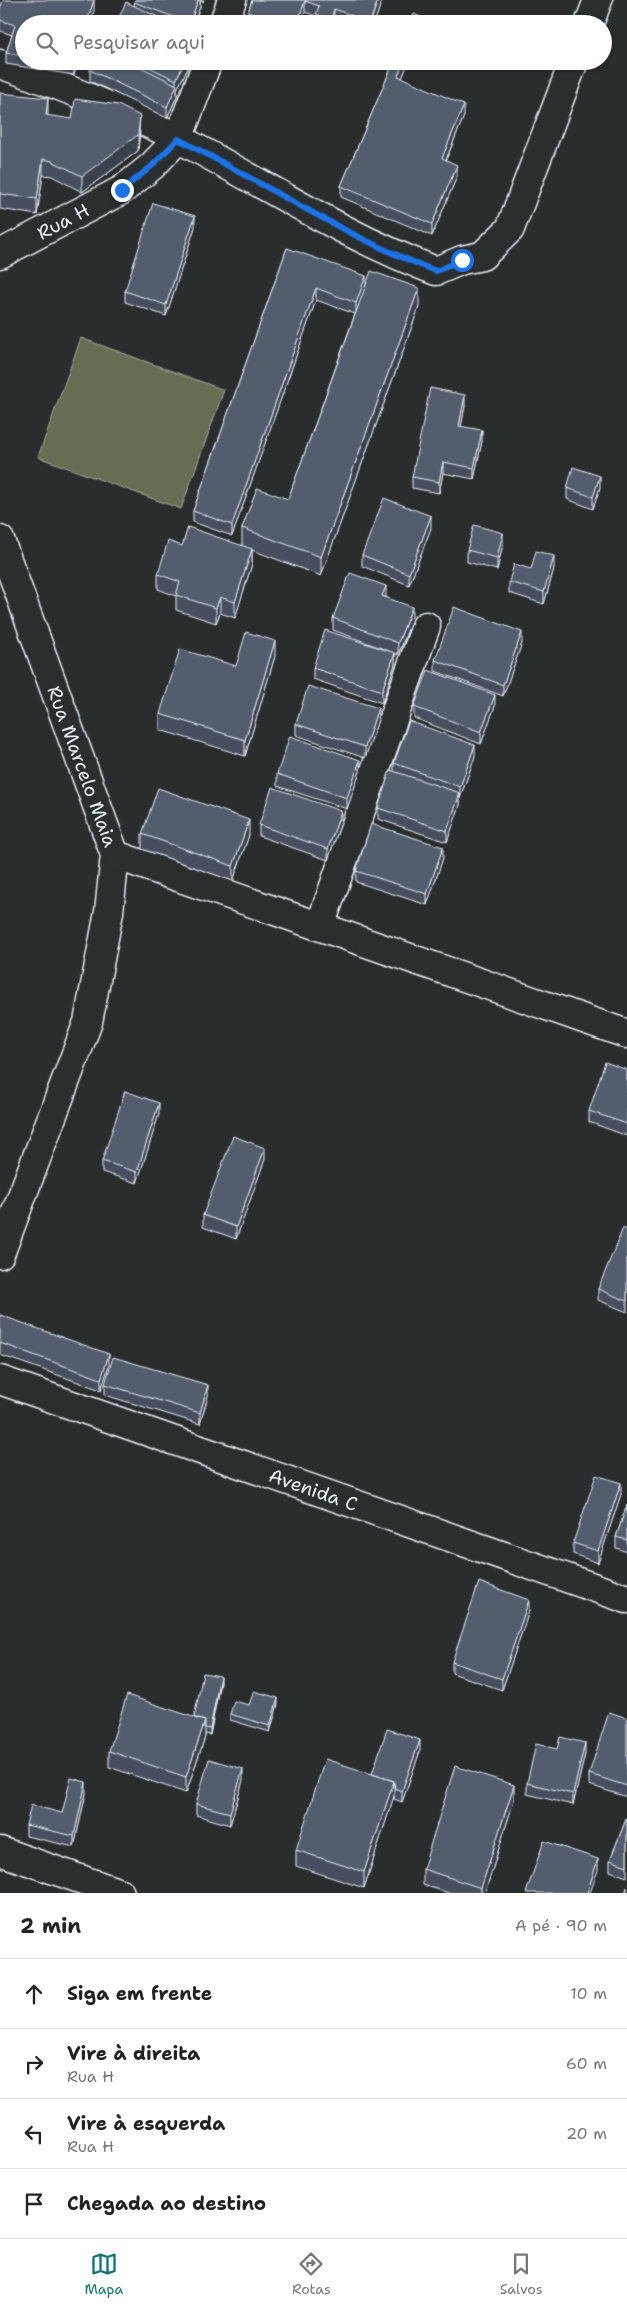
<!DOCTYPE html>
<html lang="pt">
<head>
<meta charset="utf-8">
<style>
  body { margin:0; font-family:"Shantell Sans",sans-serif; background:#f2f2f2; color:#222 }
  .stop { position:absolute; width:15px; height:15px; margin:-11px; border:4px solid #1a73e8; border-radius:50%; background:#fff }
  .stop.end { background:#1a73e8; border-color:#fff; box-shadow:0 1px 5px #0008 }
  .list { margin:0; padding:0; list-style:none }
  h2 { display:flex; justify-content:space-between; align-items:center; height:65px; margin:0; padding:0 20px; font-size:21px }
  h2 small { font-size:16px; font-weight:400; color:#767676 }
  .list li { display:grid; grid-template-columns:32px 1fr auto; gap:15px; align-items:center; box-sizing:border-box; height:70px; padding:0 20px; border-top:1px solid #e0e0e0 }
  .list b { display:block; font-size:19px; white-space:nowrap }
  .list p { margin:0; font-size:16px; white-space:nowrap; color:#767676 }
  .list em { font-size:16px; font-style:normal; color:#767676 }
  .icon { flex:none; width:28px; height:28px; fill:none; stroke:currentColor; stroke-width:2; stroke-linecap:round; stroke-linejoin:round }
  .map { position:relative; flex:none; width:627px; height:1893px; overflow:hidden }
  .search { position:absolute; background:#fff; box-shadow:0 1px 4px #0004; left:15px; right:15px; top:15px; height:55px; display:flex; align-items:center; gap:12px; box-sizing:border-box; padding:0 18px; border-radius:28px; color:#767676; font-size:19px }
  .sheet { height:345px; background:#fff }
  nav { display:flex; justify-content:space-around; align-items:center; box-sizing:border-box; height:70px; border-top:1px solid #e0e0e0; background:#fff; font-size:14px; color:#767676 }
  nav a { display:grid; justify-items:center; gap:2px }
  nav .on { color:#0f766e }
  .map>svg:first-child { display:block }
  .park { fill:#656d53; stroke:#a6afa6 }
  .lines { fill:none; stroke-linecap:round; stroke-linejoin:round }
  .street-casing { stroke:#e8f1f8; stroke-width:31 }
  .secondary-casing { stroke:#e8f1f8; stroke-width:31 }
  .street { stroke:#2a2d2e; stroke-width:28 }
  .secondary { stroke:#2a2d2e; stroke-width:28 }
  .wall { fill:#47505f; stroke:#e8f1f8 }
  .shaded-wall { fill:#3a414d; stroke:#e8f1f8 }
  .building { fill:#535d6e; stroke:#e8f1f8 }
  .route { stroke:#1a73e8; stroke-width:6 }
  .labels { text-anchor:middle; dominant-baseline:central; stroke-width:4; stroke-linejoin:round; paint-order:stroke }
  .street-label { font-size:19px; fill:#e8f1f8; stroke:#2a2d2e }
</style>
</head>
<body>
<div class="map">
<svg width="627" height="1893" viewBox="0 0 627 1893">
  <rect width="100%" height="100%" fill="#2a2d2e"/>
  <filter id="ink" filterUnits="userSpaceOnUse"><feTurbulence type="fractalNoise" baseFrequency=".02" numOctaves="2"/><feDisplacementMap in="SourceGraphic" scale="10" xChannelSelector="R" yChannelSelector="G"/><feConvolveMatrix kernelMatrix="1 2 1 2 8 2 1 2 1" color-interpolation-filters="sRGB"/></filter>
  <g filter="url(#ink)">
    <path class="park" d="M81 338 224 390 181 509 38 457Z"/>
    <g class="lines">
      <g class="street-casing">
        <g id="street">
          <path d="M223 24 232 0"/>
          <path d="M589 24 598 0"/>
          <path d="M0 64C56 84 108 104 162 130 254 177 339 234 436 271L462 260 482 256 510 229 574 61"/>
          <path id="s1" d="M0 254 122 190 152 166 178 139 208 61"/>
          <path id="s2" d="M0 540 115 855 109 912 88 1022 0 1254"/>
          <path d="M115 855 627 1034"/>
          <path d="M320 926 426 626"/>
          <path id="s3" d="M0 1380 627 1599"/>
        </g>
      </g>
      <g class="secondary-casing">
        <path id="secondary" d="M0 1851 120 1893"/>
      </g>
      <use href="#street" class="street"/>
      <use href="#secondary" class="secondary"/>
    </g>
    <path class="wall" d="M135 0H204L203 2 200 1V7L193 24H116L134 6Z
      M252 0H382L374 24H343L334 21 333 24H316V16L305 12 301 24H249L248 23V12Z
      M0 9 94 11 24 24V61H78L74 75 6 64V53L12 35 0 31Z
      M94 61H188V68L177 89V96L167 118 90 81V70Z
      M394 61H409L402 78 464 116 446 160 457 176 432 236 341 197V186Z
      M0 93 48 116 140 131 138 151 82 192 52 176 43 175 37 215 0 209Z
      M195 227 166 316 125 302V291Z
      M287 248 366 284 419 307 321 576 252 550V564L235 618 220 613 216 623 176 610V596L158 589V574L182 546H242V528L288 499 355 314 316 300 232 536 193 522V511Z
      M465 406 461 426 482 441 474 479 443 473 439 493 412 488V477Z
      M600 487 593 509 567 499V488Z
      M431 528 409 585 362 566V555Z
      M503 544 497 570 467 562V550Z
      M554 568 544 604 509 593V582L531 569Z
      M386 597 412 619 398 655 395 653V664L382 703 313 679V668L389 651 333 630V618Z
      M522 643 503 696 435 671V660Z
      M275 656 245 756 160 730V714L236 666Z
      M495 706 481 744 414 718V707Z
      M378 720 365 758 296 735V724Z
      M475 756 460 798V805L447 842 378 819V808L394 771V763Z
      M360 771 347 809 277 786V774Z
      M341 822 328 860 259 836V825Z
      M142 834 249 835 233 881 142 849Z
      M443 858 427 905 356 882V871Z
      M627 1070V1136L589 1122V1111Z
      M159 1114 137 1183 102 1172V1161Z
      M265 1159 236 1239 203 1227V1215Z
      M627 1230V1312L598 1300V1289Z
      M0 1315 109 1365 101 1390 0 1355Z
      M105 1384 208 1396 200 1424 105 1395Z
      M621 1494 598 1563 573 1554V1543Z
      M627 1505V1552L616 1548V1537Z
      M529 1611 502 1690 452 1673V1662Z
      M220 1682 210 1735 205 1734V1737L186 1793 109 1767V1751L194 1718Z
      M278 1704 270 1732 230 1720V1714L249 1705Z
      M627 1718V1797L589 1785V1774Z
      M557 1749 585 1754 573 1805 527 1794V1783Z
      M420 1751 402 1802 394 1799V1796L364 1888 296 1866V1850L372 1774Z
      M243 1780 230 1825 196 1815V1804Z
      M86 1793 74 1847 26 1836V1825L62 1813Z
      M514 1800 485 1893H449L423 1885V1869Z
      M627 1817V1877L610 1871V1860Z"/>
    <path class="shaded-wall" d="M94 0V11L90 24H86Z
      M198 0H200V7L193 24H190Z
      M378 0H382L374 24H370Z
      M305 1V12L301 24H297Z
      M334 9V21L333 24H331V19Z
      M75 61H78L74 75V64Z
      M185 61H188V68L177 89V96L167 118V107L176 87V80Z
      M404 61H409L398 88V76Z
      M48 98V113L46 131V115Z
      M464 105V116L442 169V158Z
      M140 116 138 151 82 192V176Z
      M43 159V175L37 215V199Z
      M457 165V176L432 236V224Z
      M195 216V227L166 316V305Z
      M366 276V287L356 314V303Z
      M316 288V300L232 536V525Z
      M419 288V307L321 576V557Z
      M465 395V406L459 437V426Z
      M482 430V441L474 479V468Z
      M443 462V473L439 493V482Z
      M600 476V487L593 509V497Z
      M431 516V528L409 585V574Z
      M503 533V544L497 570V558Z
      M252 549V564L235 618V602Z
      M554 556V568L544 604V592Z
      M386 586V597L382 596Z
      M220 597V613L216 623V608Z
      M412 607V619L398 655V643Z
      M522 632V643L503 696V685Z
      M275 641V656L245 756V740Z
      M395 653V664L382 703V691Z
      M495 695V706L481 744V732Z
      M378 708V720L365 758V747Z
      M475 745V756L460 798V787Z
      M360 760V771L347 809V798Z
      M460 793V805L447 842V831Z
      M341 811V822L328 860V849Z
      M249 820V835L233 881V866Z
      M443 847V858L427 905V894Z
      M159 1103V1114L137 1183V1172Z
      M265 1148V1159L236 1239V1227Z
      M109 1354V1365L101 1390V1379Z
      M208 1385V1396L200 1424V1413Z
      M621 1483V1494L598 1563V1551Z
      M529 1600V1611L502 1690V1679Z
      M220 1676V1682L210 1735V1729Z
      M278 1698V1704L270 1732V1726Z
      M205 1721V1737L186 1793V1777Z
      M420 1740V1751L402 1802V1791Z
      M585 1743V1754L573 1805V1794Z
      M243 1769V1780L230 1825V1813Z
      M394 1781V1796L364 1888V1872Z
      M86 1782V1793L74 1847V1836Z
      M514 1785V1800L485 1893H481V1888Z
      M598 1859V1870L590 1893H587Z"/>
    <path class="building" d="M3 0H94L86 24H24V56L6 53 15 25 0 20V9Z
      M135 0H198L190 23 134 2Z
      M252 0H378L370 22 334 9 331 19 316 14 319 6 305 1 297 24H281L248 12Z
      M126 2 173 24H116Z
      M414 14 423 18 420 24H409Z
      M57 61H75L74 64Z
      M94 61H129L177 85 167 107 90 70Z
      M136 61H185L176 80Z
      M394 61H404L398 76 464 105 442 158 457 165 432 224 341 186Z
      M0 93 48 98 46 115 72 119 75 99 118 105 140 116 138 135 82 176 52 161 43 159 37 199 0 194Z
      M153 203 195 216 166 305 125 291Z
      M287 248 366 276 356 303 316 288 232 525 193 511Z
      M371 271 419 288 321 557 242 528 257 488 288 499Z
      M430 388 465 395 459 426 482 430 474 468 443 462 439 482 412 477Z
      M573 467 600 476 593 497 567 488Z
      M384 498 431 516 409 574 362 555Z
      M474 525 503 533 497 558 467 550Z
      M188 527 252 549 235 602 220 597 216 608 176 595 180 582 158 574 168 541 182 546Z
      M536 551 554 556 544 592 509 582 514 564 531 569Z
      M350 573 386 586 382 596 412 607 398 643 333 618Z
      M454 607 522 632 503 685 435 660Z
      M325 630 395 653 382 691 313 668Z
      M246 632 275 641 245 740 160 714 180 649 236 666Z
      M428 670 495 695 481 732 414 707Z
      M308 686 378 708 365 747 296 724Z
      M409 721 475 745 460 787 394 763Z
      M290 736 360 760 347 798 277 774Z
      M390 770 460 793 447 831 378 808Z
      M272 787 341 811 328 849 259 825Z
      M158 788 249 820 233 866 142 834Z
      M371 824 443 847 427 894 356 871Z
      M605 1062 627 1070V1124L589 1111Z
      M125 1091 159 1103 137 1172 102 1161Z
      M233 1136 265 1148 236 1227 203 1215Z
      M623 1228 627 1230V1301L598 1289Z
      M0 1315 109 1354 101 1379 0 1343Z
      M113 1357 208 1385 200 1413 105 1384Z
      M596 1475 621 1483 598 1551 573 1543Z
      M627 1505V1540L616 1537Z
      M479 1582 529 1600 502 1679 452 1662Z
      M203 1673 220 1676 210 1729 205 1728V1721L194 1718Z
      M254 1691 278 1698 270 1726 230 1714 234 1701 249 1705Z
      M127 1695 205 1721 186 1777 109 1751Z
      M609 1712 627 1718V1786L589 1774Z
      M387 1729 420 1740 402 1791 394 1788 395 1785H394V1781L372 1774Z
      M560 1737 585 1743 573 1794 527 1783 536 1744 557 1749Z
      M209 1759 243 1769 230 1813 196 1804Z
      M325 1759 394 1781 364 1872 296 1850Z
      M455 1766 514 1785 481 1888 423 1869Z
      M71 1778 86 1782 74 1836 26 1825 31 1805 62 1813Z
      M627 1817V1866L610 1860Z
      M544 1841 598 1859 587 1893H526Z
      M627 1887V1893H625Z"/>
  </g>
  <g class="lines" filter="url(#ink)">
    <path class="route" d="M122 190 152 166 178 139C264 183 345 237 436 271L462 260"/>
  </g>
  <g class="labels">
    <g class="street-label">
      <text stroke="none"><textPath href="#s1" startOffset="71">Rua H</textPath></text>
      <text stroke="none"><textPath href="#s2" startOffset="241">Rua Marcelo Maia</textPath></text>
      <text stroke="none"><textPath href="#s3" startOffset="332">Avenida C</textPath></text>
    </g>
  </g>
</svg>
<div class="stop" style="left:462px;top:260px"></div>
<div class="stop end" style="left:122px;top:190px"></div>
<div class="search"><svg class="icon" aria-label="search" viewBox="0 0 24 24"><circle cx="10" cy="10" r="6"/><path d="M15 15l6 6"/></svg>Pesquisar aqui</div>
</div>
<section class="sheet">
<h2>2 min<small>A pé · 90 m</small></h2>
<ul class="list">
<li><svg class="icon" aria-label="ahead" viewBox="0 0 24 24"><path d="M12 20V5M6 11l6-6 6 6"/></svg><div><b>Siga em frente</b></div><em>10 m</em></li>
<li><svg class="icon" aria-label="right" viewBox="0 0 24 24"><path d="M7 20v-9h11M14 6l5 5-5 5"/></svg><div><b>Vire à direita</b><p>Rua H</p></div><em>60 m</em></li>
<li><svg class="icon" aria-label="left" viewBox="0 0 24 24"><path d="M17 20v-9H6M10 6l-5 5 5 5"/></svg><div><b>Vire à esquerda</b><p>Rua H</p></div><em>20 m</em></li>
<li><svg class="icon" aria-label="arrive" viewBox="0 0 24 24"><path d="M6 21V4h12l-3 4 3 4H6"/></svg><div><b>Chegada ao destino</b></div></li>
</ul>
</section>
<nav>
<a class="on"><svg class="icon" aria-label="map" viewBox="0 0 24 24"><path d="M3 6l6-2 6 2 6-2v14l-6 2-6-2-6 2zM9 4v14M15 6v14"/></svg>Mapa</a>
<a><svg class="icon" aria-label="directions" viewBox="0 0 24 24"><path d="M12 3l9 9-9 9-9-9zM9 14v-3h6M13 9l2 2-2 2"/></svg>Rotas</a>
<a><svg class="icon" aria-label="saved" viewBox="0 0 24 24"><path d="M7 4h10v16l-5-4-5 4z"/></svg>Salvos</a>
</nav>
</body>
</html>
